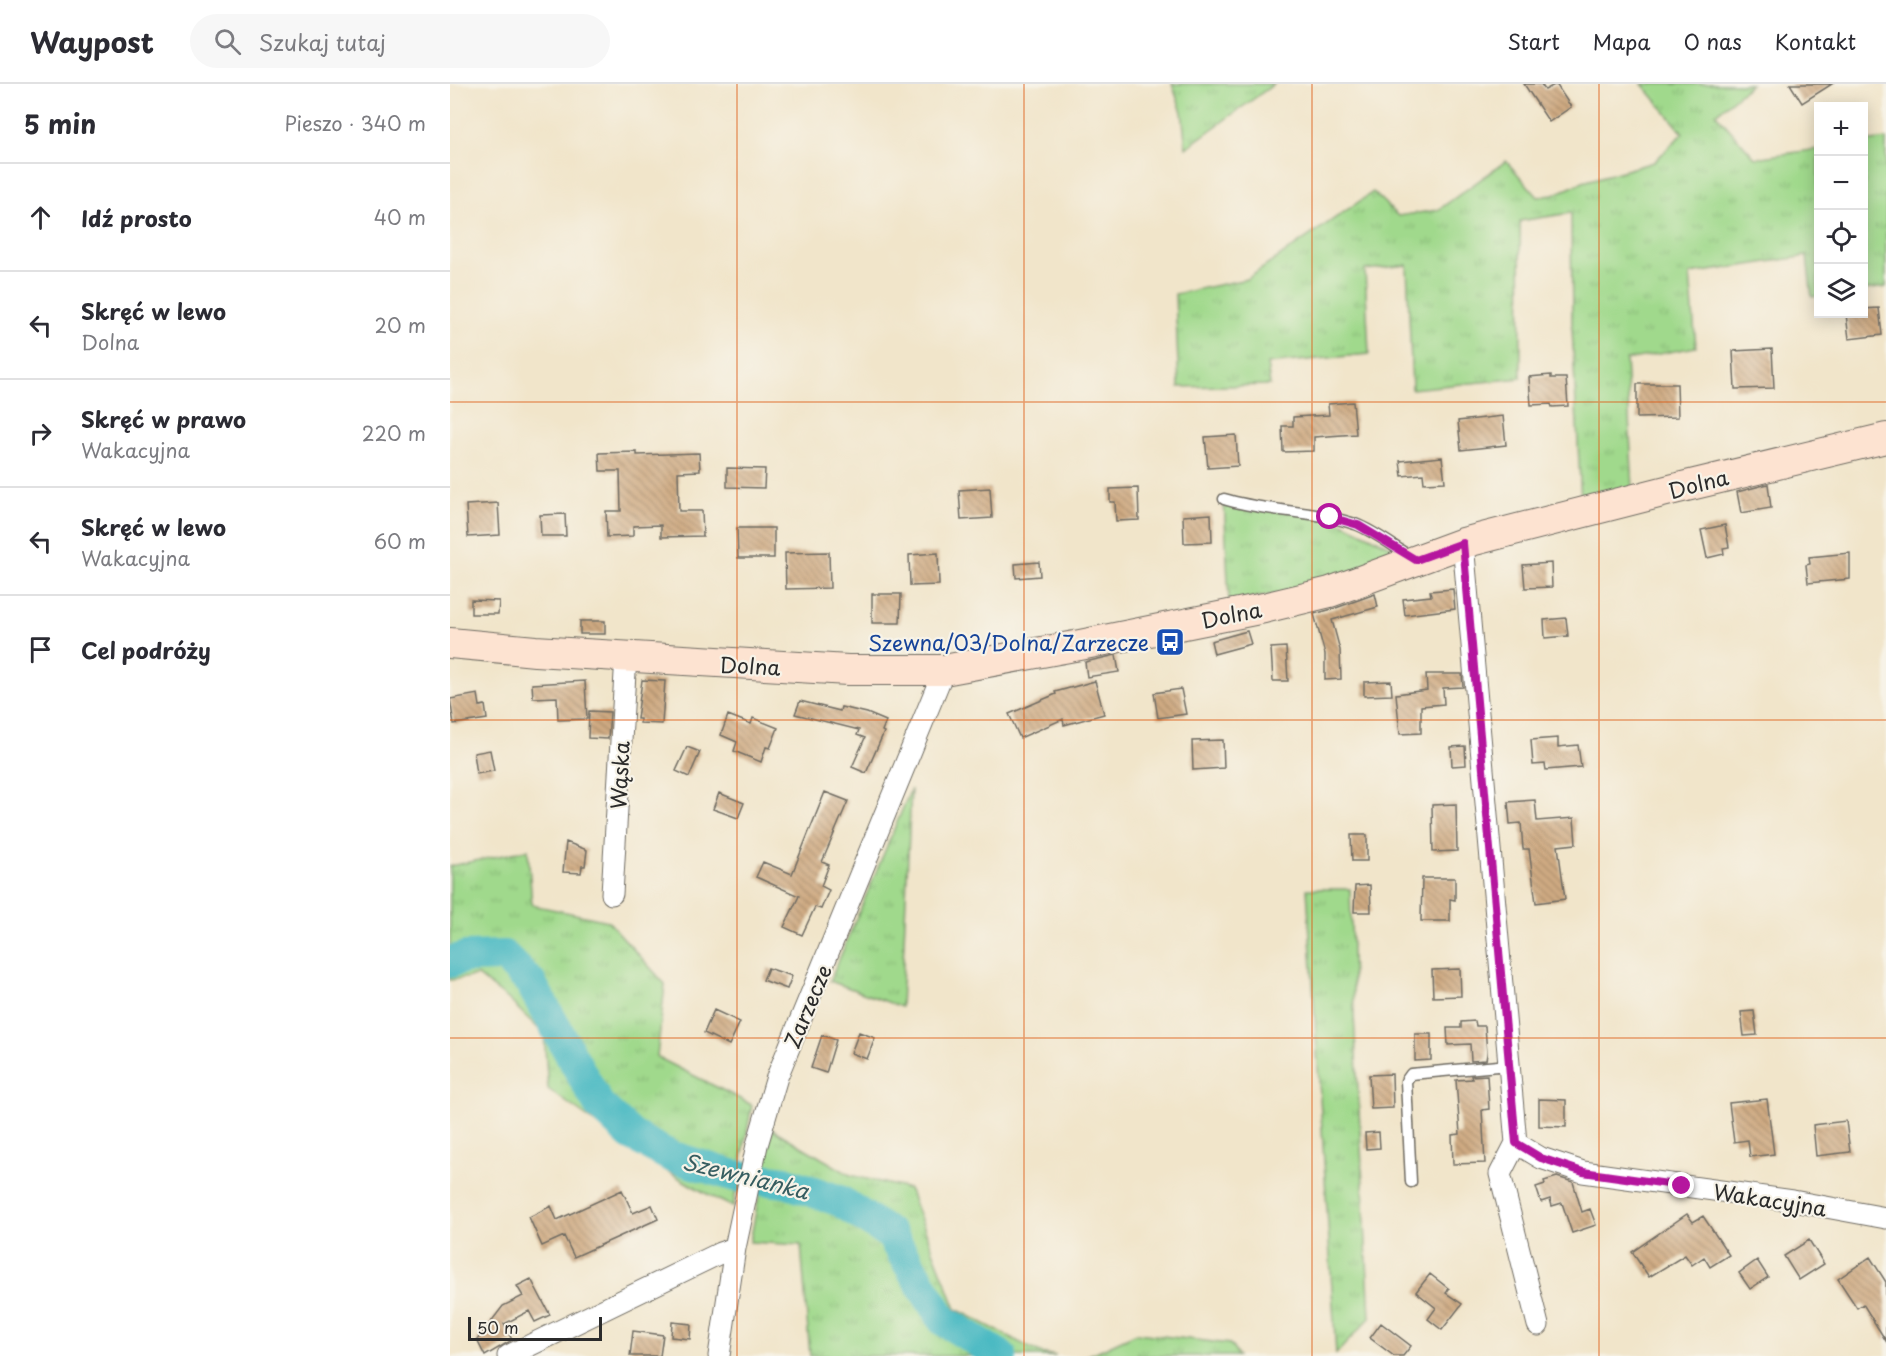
<!DOCTYPE html>
<html lang="pl">
<head>
<meta charset="utf-8">
<style>
  body { margin:0; font-family:"Playpen Sans",sans-serif; background:#f7f7f7; color:#2b2b33 }
  .controls { position:absolute; right:18px; top:18px; display:grid; overflow:hidden; border-radius:0px; box-shadow:0 3px 15px #0003 }
  .controls button { width:54px; height:54px; display:grid; place-items:center; padding:0; border:0; border-bottom:2px solid #e1e1e2; background:#fff; color:#2b2b33; font:30px sans-serif }
  .scale { position:absolute; left:18px; bottom:15px; width:134px; box-sizing:border-box; padding-left:6px; border:3px solid #2b2b2b; border-top:0; font-size:16px; line-height:21px; white-space:nowrap; color:#2b2b2b; -webkit-text-stroke:4px #f7f3e8; paint-order:stroke }
  .stop { position:absolute; width:18px; height:18px; margin:-14px; border:4px solid #b5179e; border-radius:50%; background:#fff }
  .stop.end { background:#b5179e; border-color:#fff; box-shadow:0 2px 6px #0008 }
  .list { margin:0; padding:0; list-style:none }
  h2 { display:flex; justify-content:space-between; align-items:center; height:78px; margin:0; padding:0 24px; font-size:26px }
  h2 small { font-size:20px; font-weight:400; color:#7c7c81 }
  .list li { display:grid; grid-template-columns:39px 1fr auto; gap:18px; align-items:center; box-sizing:border-box; height:108px; padding:0 24px; border-top:2px solid #e1e1e2 }
  .list b { display:block; font-size:22px; white-space:nowrap }
  .list p { margin:0; font-size:20px; white-space:nowrap; color:#7c7c81 }
  .list em { font-size:20px; font-style:normal; color:#7c7c81 }
  .icon { flex:none; width:33px; height:33px; fill:none; stroke:currentColor; stroke-width:2; stroke-linecap:round; stroke-linejoin:round }
  .map { position:relative; flex:none; width:1436px; height:1272px; overflow:hidden }
  header { display:flex; align-items:center; gap:36px; box-sizing:border-box; height:84px; padding:0 30px; background:#fff; border-bottom:2px solid #e1e1e2 }
  header strong { font-size:28px }
  nav { display:flex; gap:33px; margin-inline-start:auto; font-size:21px }
  .search { width:420px; height:54px; background:#f7f7f7; display:flex; align-items:center; gap:15px; box-sizing:border-box; padding:0 21px; border-radius:33px; color:#7c7c81; font-size:22px }
  main { display:flex }
  aside { flex:1; background:#fff }
  .map>svg:first-child { display:block }
  .grass { fill:url(#grass-tufts); stroke:#66825c; stroke-width:1.5 }
  .lines { fill:none; stroke-linecap:round; stroke-linejoin:round }
  .river { stroke:#4bbac3; stroke-width:32 }
  .building { fill:url(#building-back-hatch) }
  .lane-casing { stroke:#706c63; stroke-width:13 }
  .street-casing { stroke:#706c63; stroke-width:23 }
  .secondary-casing { stroke:#706c63; stroke-width:32 }
  .lane { stroke:#fff; stroke-width:10 }
  .street { stroke:#fff; stroke-width:21 }
  .secondary { stroke:#fde3d1; stroke-width:30 }
  .route { stroke:#b5179e; stroke-width:8 }
  .grid { fill:none; stroke:#df570e; stroke-width:1.5; stroke-opacity:0.55 }
  .labels { text-anchor:middle; dominant-baseline:central; stroke-width:4.5; stroke-linejoin:round; paint-order:stroke }
  .street-label { font-size:21px; fill:#2b2b2b; stroke:#f7f3e8 }
  .transit-label { font-size:21px; fill:#164399; stroke:#f7f3e8; text-anchor:end }
  .water-label { font-size:22px; font-style:italic; fill:#365d60; stroke:#f7f3e8 }
</style>
</head>
<body>
<header>
<strong>Waypost</strong>
<div class="search"><svg class="icon" aria-label="search" viewBox="0 0 24 24"><circle cx="10" cy="10" r="6"/><path d="M15 15l6 6"/></svg>Szukaj tutaj</div>
<nav><a>Start</a><a>Mapa</a><a>O nas</a><a>Kontakt</a></nav>
</header>
<main>
<aside>
<h2>5 min<small>Pieszo · 340 m</small></h2>
<ul class="list">
<li><svg class="icon" aria-label="ahead" viewBox="0 0 24 24"><path d="M12 20V5M6 11l6-6 6 6"/></svg><div><b>Idź prosto</b></div><em>40 m</em></li>
<li><svg class="icon" aria-label="left" viewBox="0 0 24 24"><path d="M17 20v-9H6M10 6l-5 5 5 5"/></svg><div><b>Skręć w lewo</b><p>Dolna</p></div><em>20 m</em></li>
<li><svg class="icon" aria-label="right" viewBox="0 0 24 24"><path d="M7 20v-9h11M14 6l5 5-5 5"/></svg><div><b>Skręć w prawo</b><p>Wakacyjna</p></div><em>220 m</em></li>
<li><svg class="icon" aria-label="left" viewBox="0 0 24 24"><path d="M17 20v-9H6M10 6l-5 5 5 5"/></svg><div><b>Skręć w lewo</b><p>Wakacyjna</p></div><em>60 m</em></li>
<li><svg class="icon" aria-label="arrive" viewBox="0 0 24 24"><path d="M6 21V4h12l-3 4 3 4H6"/></svg><div><b>Cel podróży</b></div></li>
</ul>
</aside>
<div class="map">
<svg width="1436" height="1272" viewBox="0 0 1436 1272">
  <defs>
    <pattern id="grass-tufts" width="24" height="20" patternUnits="userSpaceOnUse" patternTransform="scale(1.5)"><rect width="24" height="20" fill="#a0d98c"/><path d="M3 7l-1-3M5 7V3M7 7l1-3M15 17l-1-3M17 17v-4M19 17l1-3" fill="none" stroke="#8aba79"/></pattern>
    <pattern id="building-back-hatch" width="6" height="6" patternUnits="userSpaceOnUse" patternTransform="scale(1.5)"><rect width="6" height="6" fill="#cfaa82"/><path d="M-1 5l2 2M0 0l6 6M5-1l2 2" fill="none" stroke="#a88b6b"/></pattern>
  </defs>
  <rect width="100%" height="100%" fill="#f7f3e8"/>
  <filter id="ink" filterUnits="userSpaceOnUse"><feTurbulence type="fractalNoise" baseFrequency=".0167" numOctaves="2"/><feDisplacementMap in="SourceGraphic" scale="12" xChannelSelector="R" yChannelSelector="G"/><feConvolveMatrix kernelMatrix="1 2 1 2 8 2 1 2 1" color-interpolation-filters="sRGB"/></filter>
  <filter id="wash" filterUnits="userSpaceOnUse"><feTurbulence type="fractalNoise" baseFrequency=".008" numOctaves="4" result="noise"/><feDisplacementMap in="SourceGraphic" scale="24" xChannelSelector="R" yChannelSelector="G"/><feGaussianBlur stdDeviation="1.35" result="paint"/><feColorMatrix in="noise" values="0 0 0 0 0 0 0 0 0 0 0 0 0 0 0 0 0 1.4 0 .05"/><feComposite in="paint" operator="in"/></filter>
  <g filter="url(#wash)">
    <rect width="100%" height="100%" fill="#f1e5ca"/>
    <path class="grass" d="M722 0H824L736 64 732 28Z
      M1192 0H1301L1266 30 1305 74 1368 65V212L1362 213 1357 172 1240 190 1246 263 1176 276 1183 406 1131 417 1122 244 1121 129 1070 137 1071 294 962 305 957 181 915 186 919 270 817 280 820 301 729 303 725 210 797 195 923 108 948 132 988 126 1056 77 1088 113 1103 111 1133 98 1204 78 1233 49Z
      M1436 55V203L1414 206V58Z
      M774 415 880 433 955 469 861 504 779 518Z
      M461 705 451 923 380 897Z
      M78 766 82 821 158 837 215 900 207 973 302 1021 283 1123C217 1092 158 1048 98 1005L94 950 58 915 28 892 0 896V782Z
      M857 805H900L904 931 920 1234 886 1270Z
      M322 1045 400 1091 459 1105 506 1225 590 1269 606 1272H360L351 1161 300 1158Z
      M687 1249 780 1260 788 1272H637Z"/>
    <g class="lines">
      <path class="river" d="M0 878 16 873 54 872 80 898 149 1021 181 1051 220 1072 285 1092 335 1098 390 1117 441 1151 493 1236 551 1272"/>
    </g>
    <g id="blocks">
      <path class="building" d="M1074 0H1091L1095 6 1106 0 1121 23 1099 38Z
        M1340 0H1382L1352 19Z
        M1429 224 1432 251 1399 255 1396 230H1413V225Z
        M1322 265 1324 304 1285 305 1283 267Z
        M1101 291V294H1116L1118 322 1102 323 1101 320 1081 321 1079 293Z
        M1187 300H1227L1228 333 1187 334Z
        M903 318 906 350 864 353V367L833 368 832 342H843V333L879 331 878 320Z
        M1053 332 1056 361 1011 366 1008 337Z
        M786 351 788 382 758 384 755 353Z
        M187 368V371L249 369 250 387 228 388 229 427H252L253 452 211 453V441L183 442V452L157 453 156 427H171L170 387H150L149 369Z
        M992 373 995 398 974 399 973 390 952 392 950 377Z
        M277 384 315 385 314 404 277 403Z
        M1318 400 1321 424 1291 429 1287 408Z
        M540 404 542 434 511 436 509 406Z
        M688 404 689 436 666 437 665 418H660V405Z
        M48 419 50 451 18 453 16 421Z
        M115 430 116 452H91L90 431Z
        M761 430 762 458 734 459 733 432Z
        M1275 441 1279 463 1273 464 1274 470 1257 474 1251 446Z
        M287 444H324V474H288Z
        M379 468 380 504 336 505 335 469Z
        M488 469 489 501 460 502 459 471Z
        M1400 469V495L1358 499 1356 481 1360 480 1359 473Z
        M589 478 590 492 566 494 565 480Z
        M1101 479 1102 503 1075 504 1073 481Z
        M1003 505 1005 525 955 531 953 515 981 512 980 507Z
        M422 510H451L450 539H422Z
        M925 510 928 523 882 536 890 566 891 595 875 596V570L864 530 886 524Z
        M21 516 49 517 48 530H21Z
        M1116 534 1118 552 1095 554 1094 536Z
        M130 537H155V550H130Z
        M797 547 801 560 764 570 761 557Z
        M836 563 838 597H823L821 564Z
        M666 571 669 588 637 593 635 578Z
        M976 590H1012L1013 603 993 604 994 620 971 622V649L950 650 946 610 977 606Z
        M192 596 215 597 212 640 190 639V635H187Z
        M135 597 137 635 108 636 107 613 83 614 82 600Z
        M645 597 654 630 614 641 613 635 570 654 559 630 606 610 605 608Z
        M941 597 942 611 914 612V598Z
        M731 605 736 630 708 634 704 609Z
        M28 610 30 622 35 621 37 635 4 640 0 615Z
        M350 617 390 627 391 623 417 629 436 637 432 647 434 648 416 689 402 683 415 654 407 651 409 646 345 630Z
        M139 627 160 628 158 655 138 654Z
        M278 631 301 640 303 634 328 644 320 664 316 663 311 678 284 667 287 658 271 651Z
        M1108 654V663L1128 661 1131 683 1096 686 1095 680 1083 681 1081 656Z
        M773 656 774 684 743 686 742 657Z
        M1015 662 1016 681 1002 682 1001 663Z
        M237 663 250 668 239 693 226 687Z
        M40 666 44 687 27 690 24 669Z
        M375 708 398 717 372 778 379 781 371 802 379 806 371 825 365 823 352 851 334 843 349 812 306 793 313 778 342 790Z
        M269 709 294 719 288 734 263 725Z
        M1085 716 1087 737 1124 734 1126 760 1108 762 1115 815 1086 819 1079 765H1073L1071 739 1060 740 1058 718Z
        M1006 720 1007 767 983 768 982 721Z
        M901 751H917V777H902Z
        M116 758 137 766 135 782H132L131 789 113 788Z
        M972 794H1005V816L1000 815V837H971Z
        M920 801 921 828H904L905 802Z
        M318 884 342 892 337 905 313 896Z
        M1010 885 1011 912 983 913 982 886Z
        M264 926 290 938 279 961 254 949Z
        M1304 927 1307 951 1294 952 1291 928Z
        M1025 937 1026 942H1035L1037 970 1036 976 1021 977 1020 960 998 961 997 944H1011V938Z
        M409 948 425 954 417 975 401 969Z
        M965 950H981V976L965 977Z
        M372 951 386 956 376 989 361 984Z
        M942 990 943 1024 921 1025 919 991Z
        M1037 991 1039 1025 1032 1026 1035 1079 1003 1080 1002 1051 1010 1050 1006 996 1022 995 1021 992Z
        M1089 1015 1116 1016V1043L1089 1042Z
        M1317 1015 1324 1070 1300 1073 1298 1056 1284 1058 1279 1019Z
        M1396 1037 1400 1068 1366 1072 1363 1041Z
        M929 1048 930 1064 916 1065 915 1049Z
        M1107 1093 1123 1098 1132 1128 1140 1125 1146 1141 1122 1149 1112 1119 1102 1122 1100 1115 1091 1118 1086 1103 1095 1100 1094 1097Z
        M172 1106 183 1129 202 1121 208 1135 124 1173 114 1152 92 1162 79 1133 101 1122 107 1136Z
        M1237 1130 1243 1138 1253 1132 1279 1171 1260 1183 1254 1173 1242 1181 1235 1171 1199 1193 1182 1168Z
        M1359 1156 1374 1180 1349 1196 1334 1172Z
        M1420 1173 1436 1198V1257L1413 1220 1407 1224 1388 1195Z
        M1307 1176 1318 1193 1300 1205 1289 1189Z
        M980 1190 999 1205 996 1209 1012 1220 992 1246 978 1235 986 1224 966 1208Z
        M81 1195 100 1231 85 1238 79 1227 54 1240 62 1256 35 1272 27 1256 53 1222 73 1212 67 1202Z
        M222 1238 241 1240 240 1255 221 1253Z
        M931 1239 961 1262 953 1272H944L920 1254Z
        M183 1247 213 1251 210 1272H180Z"/>
    </g>
  </g>
  <g filter="url(#ink)">
    <use href="#blocks" fill-opacity="0" stroke="#706c63" stroke-width="1.5"/>
    <g class="lines">
      <g class="lane-casing">
        <path id="lane" d="M774 415C816 428 862 426 905 440 924 447 943 462 961 473
          M961 1098 956 997 961 990 1059 981"/>
      </g>
      <g class="street-casing">
        <path id="street" d="M1013 459 1066 1059 1091 1074 1133 1088 1343 1117 1436 1134
          M162 810 176 572
          M1066 1059 1050 1090 1088 1241
          M58 1272 270 1169 285 1164
          M269 1272 285 1164 307 1061 327 993 494 586"/>
      </g>
      <g class="secondary-casing">
        <path id="secondary" d="M0 559 85 567 398 586H494L630 561 814 524 880 508 1013 459 1224 405 1436 354"/>
      </g>
      <use href="#lane" class="lane"/>
      <use href="#street" class="street"/>
      <use href="#secondary" class="secondary"/>
    </g>
  </g>
  <g class="lines" filter="url(#ink)">
    <path class="route" d="M880 433 908 441 966 476 1013 459 1066 1059 1091 1074 1133 1088 1232 1102"/>
  </g>
  <path class="grid" d="M287 0V1272M574 0V1272M862 0V1272M1149 0V1272M0 318H1436M0 636H1436M0 954H1436"/>
  <defs>
    <g id="bus-square" transform="scale(1.5)"><rect x="-9" y="-9" width="18" height="18" rx="4" fill="#1a4fb4" stroke="#f7f3e8"/><path d="M-5-6H5V4H4V6H2V4H-2V6H-4V4H-5ZM-3.5-4V0h7V-4ZM-3.5 1.2v1.5H-2V1.2ZM2 1.2v1.5H3.5V1.2Z" fill="#fff"/></g>
  </defs>
  <g fill-rule="evenodd">
    <use href="#bus-square" x="720" y="558"/>
  </g>
  <g class="labels">
    <g class="street-label">
      <text transform="translate(1248 399) rotate(-14)">Dolna</text>
      <text transform="translate(781 530) rotate(-11)">Dolna</text>
      <text transform="translate(300 581) rotate(3)">Dolna</text>
      <text transform="translate(169 691) rotate(-87)">Wąska</text>
      <text transform="translate(357 922) rotate(-67)">Zarzecze</text>
      <text transform="translate(1320 1115) rotate(9)">Wakacyjna</text>
    </g>
    <g class="transit-label">
      <text x="699" y="558">Szewna/03/Dolna/Zarzecze</text>
    </g>
    <g class="water-label">
      <text transform="translate(296 1091) rotate(14)">Szewnianka</text>
    </g>
  </g>
</svg>
<div class="controls">
<button>+</button>
<button>−</button>
<button><svg class="icon" aria-label="locate" viewBox="0 0 24 24"><circle cx="12" cy="12" r="6"/><path d="M12 2v4M12 18v4M2 12h4M18 12h4"/></svg></button>
<button><svg class="icon" aria-label="layers" viewBox="0 0 24 24"><path d="M12 4l9 5-9 5-9-5zM3 14l9 5 9-5"/></svg></button>
</div>
<div class="scale">50 m</div>
<div class="stop" style="left:880px;top:433px"></div>
<div class="stop end" style="left:1232px;top:1102px"></div>
</div>
</main>
</body>
</html>
